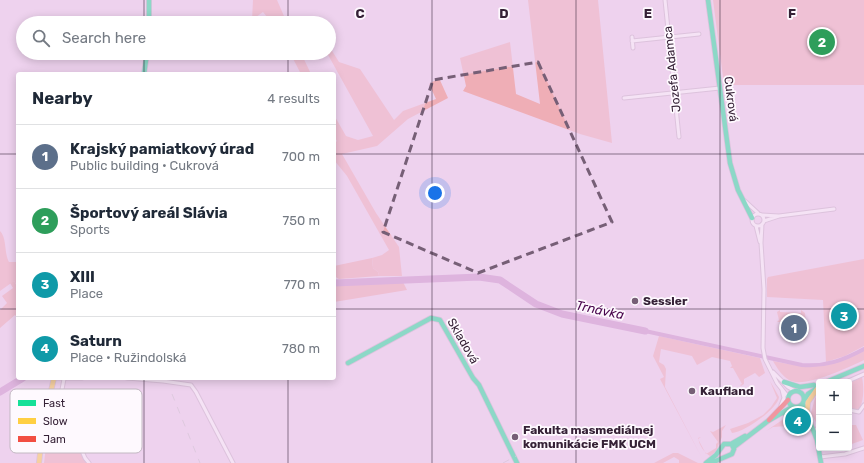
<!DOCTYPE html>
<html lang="en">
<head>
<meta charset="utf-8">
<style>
  body { margin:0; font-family:Rubik,sans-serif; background:#f2f2f3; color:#1f2937 }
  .controls { position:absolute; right:12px; bottom:12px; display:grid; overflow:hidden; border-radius:4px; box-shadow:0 2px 10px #0003 }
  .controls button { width:36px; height:36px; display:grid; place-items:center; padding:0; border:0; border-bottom:1px solid #e0e1e3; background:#fff; color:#1f2937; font:20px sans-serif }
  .you { position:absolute; left:435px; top:193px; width:14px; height:14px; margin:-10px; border:3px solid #fff; border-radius:50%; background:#1a73e8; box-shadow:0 0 0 6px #1a73e833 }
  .badge { display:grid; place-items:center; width:26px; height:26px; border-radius:50%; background:#765f76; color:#fff; font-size:13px; font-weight:700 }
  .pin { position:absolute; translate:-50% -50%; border:2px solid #fff; box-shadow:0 1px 4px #0006 }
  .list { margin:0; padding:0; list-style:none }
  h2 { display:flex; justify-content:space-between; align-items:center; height:52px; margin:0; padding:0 16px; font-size:17px }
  h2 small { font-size:13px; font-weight:400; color:#747a83 }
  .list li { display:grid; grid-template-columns:26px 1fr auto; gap:12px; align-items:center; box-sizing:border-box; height:64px; padding:0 16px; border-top:1px solid #e0e1e3 }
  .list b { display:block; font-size:15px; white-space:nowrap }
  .list p { margin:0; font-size:13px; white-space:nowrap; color:#747a83 }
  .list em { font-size:13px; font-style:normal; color:#747a83 }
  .icon { flex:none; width:22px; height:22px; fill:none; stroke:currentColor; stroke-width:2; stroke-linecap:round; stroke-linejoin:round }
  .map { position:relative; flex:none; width:864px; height:463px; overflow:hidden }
  .search { position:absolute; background:#fff; box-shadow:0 2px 10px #0003; left:16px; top:16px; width:320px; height:44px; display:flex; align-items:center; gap:10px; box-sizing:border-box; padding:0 14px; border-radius:22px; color:#747a83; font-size:15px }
  .panel { position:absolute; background:#fff; box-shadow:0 2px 10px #0003; left:16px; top:72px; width:320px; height:308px; border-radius:4px }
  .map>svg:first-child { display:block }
  .green { fill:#efaeb6 }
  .forest { fill:#eea8b0 }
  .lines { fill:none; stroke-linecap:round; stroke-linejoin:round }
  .canal { stroke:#c990cb; stroke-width:4 }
  .river { stroke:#c990cb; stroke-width:7 }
  .street-casing { stroke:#c7b1c7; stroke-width:5 }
  .fast-casing { stroke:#c7b1c7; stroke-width:6 }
  .slow-casing { stroke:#c7b1c7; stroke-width:6 }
  .jam-casing { stroke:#c7b1c7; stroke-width:6 }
  .street { stroke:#fcf8fc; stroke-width:3 }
  .fast { stroke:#16e098; stroke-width:4.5 }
  .slow { stroke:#ffcf43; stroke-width:4.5 }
  .jam { stroke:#f24e42; stroke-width:4.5 }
  .rail { stroke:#c8c0c9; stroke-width:1; stroke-dasharray:7 7; stroke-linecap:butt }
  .marked { fill:none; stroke:#765f76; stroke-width:3; stroke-dasharray:8 5; stroke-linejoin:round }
  .grid { fill:none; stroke:#352136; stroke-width:1; stroke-opacity:0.55 }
  .poi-dot { fill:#765f76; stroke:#fef9fe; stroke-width:1.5 }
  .labels { text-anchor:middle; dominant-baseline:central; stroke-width:3.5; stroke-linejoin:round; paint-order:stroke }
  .street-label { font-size:12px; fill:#352136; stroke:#fef9fe }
  .poi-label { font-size:12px; font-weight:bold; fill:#352136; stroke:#fef9fe; text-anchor:start }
  .water-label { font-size:13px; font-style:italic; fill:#4a074e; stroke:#fef9fe }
  .key { fill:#fef9fe; stroke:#c2b8c2; stroke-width:1 }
  .key-label { font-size:11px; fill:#352136 }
  .grid-label { font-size:13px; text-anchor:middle; font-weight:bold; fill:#352136; stroke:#fef9fe; stroke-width:3.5; stroke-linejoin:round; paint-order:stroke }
</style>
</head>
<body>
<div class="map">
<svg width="864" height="463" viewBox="0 0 864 463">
  <rect width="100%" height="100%" fill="#eed2ee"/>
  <path class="green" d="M253 0H277L287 23H272L263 12 252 20Z
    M528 0H598L612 143 580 134 463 91 466 86 460 58 510 42 516 94 540 104Z
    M713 0H864V85H724Z
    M329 46 339 62 360 69 394 120 403 111 436 99 429 84 439 78 448 98 408 119 377 146 342 154 376 213 399 247 402 276H379L378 272 373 268 372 258 382 255 389 250 347 176 334 160V143L337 141 334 137V115L346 136 358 140 373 136 327 53H329Z
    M290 53H301L311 74H301Z
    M0 231C7 238 4 253 9 262H18V287L14 281 0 291Z
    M864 259V346L845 356 826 362 823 300 767 297V279L768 277Z
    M780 310V312L801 313V310L805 313 807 335 805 340C787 344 781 339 780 322H777L779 320 777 312Z
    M659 336 760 358 765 373 759 377 755 373 744 379V384L741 386 740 385 742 384 733 368H730L732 366 730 361 712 357 697 365 692 356 661 349 659 362 664 365 666 369 665 387 703 460 660 379 664 377 653 356Z
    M864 350V360C849 367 804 389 789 380 782 376 777 368 773 361 809 369 831 368 864 350Z
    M862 377C864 387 864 401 859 410L849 409V382Z
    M770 381 779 397C778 409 743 433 732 433L730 429 748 423 763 415 771 407 777 398Z
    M56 391 86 463H44L51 405Z
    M817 396 819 400V424H817L811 413 815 398Z
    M788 416V426L773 427 766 431Z
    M726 425 722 431V437L716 451 710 456C704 453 699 444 698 438L701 437 698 439 706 454 716 448V444L718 442 710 431 713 432Z
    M849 425H856L863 440 849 445Z
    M673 453H678L698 463H679V460L674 457 663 463H654Z"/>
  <path class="forest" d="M372 258 373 268 378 272 379 276 339 279 334 276V266Z
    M14 281 18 288V318L15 315 0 328V310L7 303 2 296 13 288 10 283Z
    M403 282 407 290 334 302V286Z"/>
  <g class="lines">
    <path class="canal" d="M645 331 802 365C825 367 844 360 864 349"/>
    <path class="river" d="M334 283 479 277 500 280 536 304 562 314 645 331
      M0 392 23 378"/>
    <g class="street-casing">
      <path id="street" d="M665 0 679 137
        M632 37 633 48
        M632 41 699 34
        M624 98 720 88
        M745 201 758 213
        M752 220a6 6 0 1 1 12 0a6 6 0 1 1-12 0Z
        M762 215 779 216 834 209
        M764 221 779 216
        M762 224 761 243 764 289 763 348 765 359 777 383 788 397
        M756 226 760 242
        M773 372 788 387 795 391
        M57 378H82
        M127 378 163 381 191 385 196 392 233 463
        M64 379 60 400 85 458 89 463
        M846 382 864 374
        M819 394V397
        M781 405 784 398 782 390
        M849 410 859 412 864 405
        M819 426 817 429 819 431
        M820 457 845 454 864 448"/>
    </g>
    <g class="fast-casing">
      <path id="fast" d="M149 0V23
        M708 0 730 163 738 190 752 218
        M144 74 147 53
        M348 363 431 318 440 320 473 378 479 385 517 463
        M784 382 800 387 814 385
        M826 382 864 366
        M788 399a8 8 0 1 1 16 0a8 8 0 1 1-16 0Z
        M805 399 808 394 819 387
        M803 404 817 440 821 463
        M784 413 794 411 804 419
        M734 447 768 421 792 407
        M706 463 716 455 724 444H731L745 436
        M711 463 732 454 734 449 732 445"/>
    </g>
    <g class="slow-casing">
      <path id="slow" d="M807 414 808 402 817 389
        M39 463 43 426 54 378"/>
    </g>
    <g class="jam-casing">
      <path id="jam" d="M769 420 788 400"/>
    </g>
    <use href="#street" class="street"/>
    <use href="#fast" class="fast"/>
    <use href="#slow" class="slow"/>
    <use href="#jam" class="jam"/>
    <path class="rail" d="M172 394 200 463
      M503 463 516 456"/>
  </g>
  <path d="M0 0H864V463H0ZM538 62 612 222 478 273 383 232 433 80Z" fill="#eed2ee" fill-opacity=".55" fill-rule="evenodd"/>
  <path class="marked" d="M538 62 612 222 478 273 383 232 433 80Z"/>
  <path class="grid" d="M144 0V23M288 0V23M432 0V463M576 0V463M720 0V463M144 53V74M288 53V74M0 154H18M334 154H864M0 309H18M334 309H864M144 378V463M288 378V463"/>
  <g class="poi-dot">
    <circle cx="635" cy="301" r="4"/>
    <circle cx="692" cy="391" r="4"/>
    <circle cx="515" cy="437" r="4"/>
  </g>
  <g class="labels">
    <g class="street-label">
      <text transform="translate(672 69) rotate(-96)">Jozefa Adamca</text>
      <text transform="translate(731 99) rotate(83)">Cukrová</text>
      <text transform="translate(463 341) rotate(60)">Skladová</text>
    </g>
    <g class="poi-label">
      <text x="643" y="301">Sessler</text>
      <text x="700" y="391">Kaufland</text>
      <text x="523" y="430">Fakulta masmediálnej<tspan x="523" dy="14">komunikácie FMK UCM</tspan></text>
    </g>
    <g class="water-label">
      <text transform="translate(600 310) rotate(12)">Trnávka</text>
    </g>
  </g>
  <rect x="10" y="389" width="132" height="64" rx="6" class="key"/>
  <rect x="18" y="400" width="18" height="6" fill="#16e098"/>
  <rect x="18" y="418" width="18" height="6" fill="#ffcf43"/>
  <rect x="18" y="436" width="18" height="6" fill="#f24e42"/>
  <g class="key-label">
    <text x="43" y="407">Fast</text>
    <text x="43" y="425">Slow</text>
    <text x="43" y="443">Jam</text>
  </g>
  <g class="grid-label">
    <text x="360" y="18">C</text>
    <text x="504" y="18">D</text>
    <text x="648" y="18">E</text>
    <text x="792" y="18">F</text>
  </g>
</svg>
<div class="controls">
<button>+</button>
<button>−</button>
</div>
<div class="you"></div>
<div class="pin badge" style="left:794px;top:328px;background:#5c6f8a">1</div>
<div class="pin badge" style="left:822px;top:42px;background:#2e9e5b">2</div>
<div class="pin badge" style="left:844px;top:316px;background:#0f9aa8">3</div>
<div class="pin badge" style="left:798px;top:421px;background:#0f9aa8">4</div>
<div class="search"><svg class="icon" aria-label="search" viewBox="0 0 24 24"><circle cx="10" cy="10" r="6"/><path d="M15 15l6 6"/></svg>Search here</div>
<section class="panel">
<h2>Nearby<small>4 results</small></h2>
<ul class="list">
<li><span class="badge" style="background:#5c6f8a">1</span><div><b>Krajský pamiatkový úrad</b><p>Public building · Cukrová</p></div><em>700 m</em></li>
<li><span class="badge" style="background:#2e9e5b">2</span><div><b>Športový areál Slávia</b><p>Sports</p></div><em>750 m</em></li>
<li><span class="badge" style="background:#0f9aa8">3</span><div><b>XIII</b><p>Place</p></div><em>770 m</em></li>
<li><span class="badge" style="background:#0f9aa8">4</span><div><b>Saturn</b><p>Place · Ružindolská</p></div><em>780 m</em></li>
</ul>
</section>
</div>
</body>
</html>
